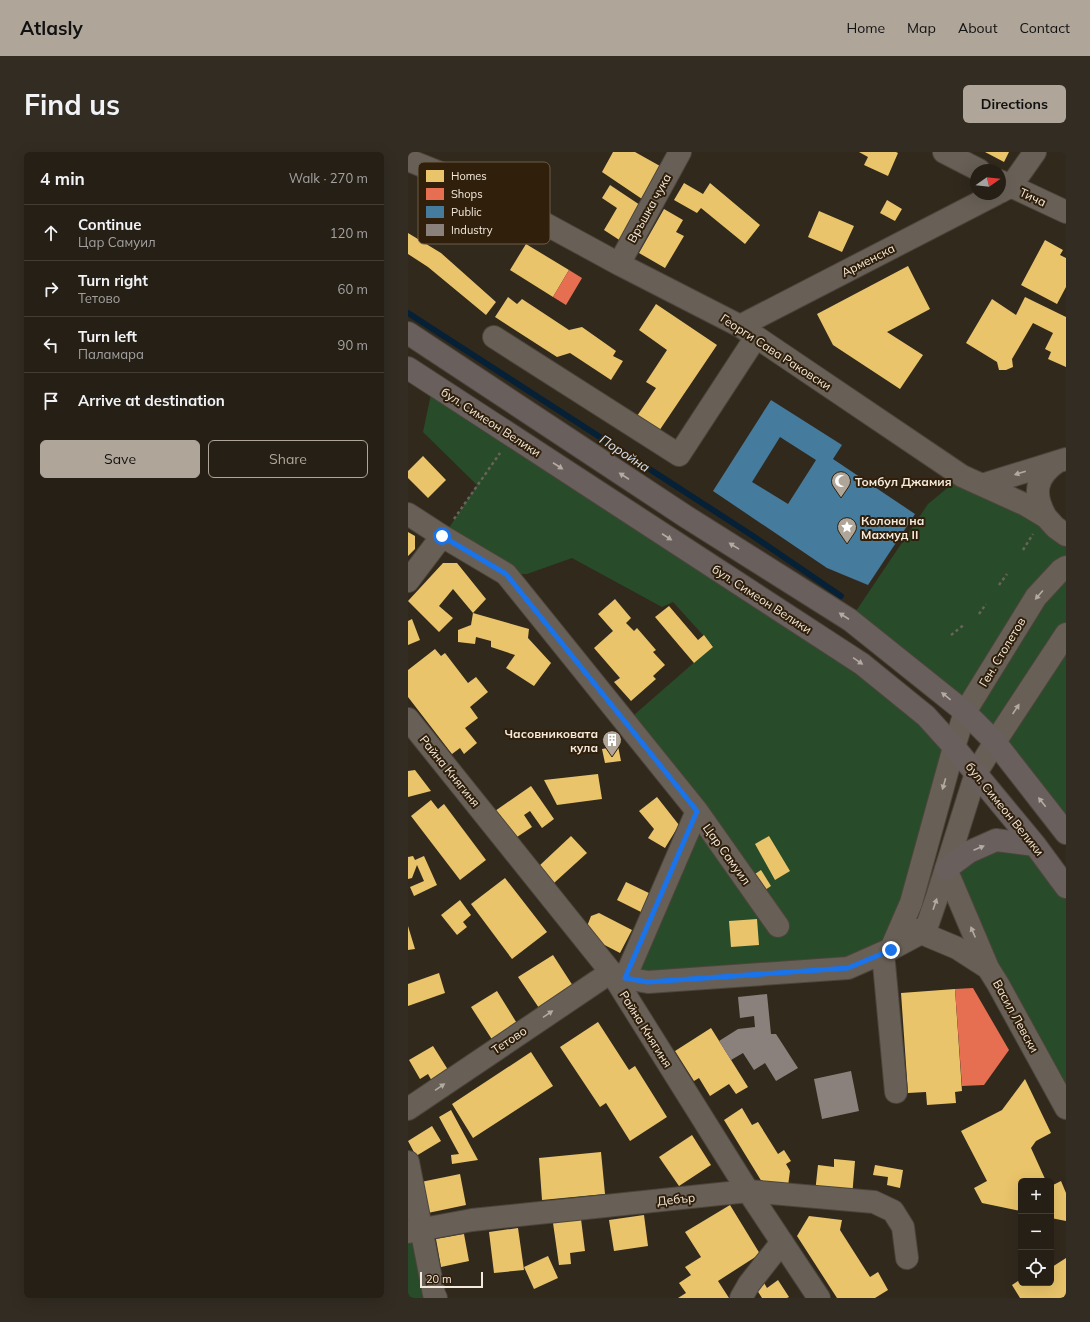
<!DOCTYPE html>
<html lang="en">
<head>
<meta charset="utf-8">
<style>
  body { margin:0; font-family:Mulish,sans-serif; background:#322c23; color:#f1f3f6 }
  .controls { position:absolute; right:12px; bottom:12px; display:grid; overflow:hidden; border-radius:6px; box-shadow:0 4px 16px #0002 }
  .controls button { width:36px; height:36px; display:grid; place-items:center; padding:0; border:0; border-bottom:1px solid #423d35; background:#261f16; color:#f1f3f6; font:20px sans-serif }
  .compass { position:absolute; left:562px; top:12px; width:36px; height:36px; border-radius:50%; background:#261f16; box-shadow:0 4px 16px #0002; rotate:76deg }
  .scale { position:absolute; left:12px; bottom:10px; width:63px; box-sizing:border-box; padding-left:4px; border:2px solid #f3e9dc; border-top:0; font-size:11px; line-height:14px; white-space:nowrap; color:#f3e9dc; -webkit-text-stroke:3px #30200b; paint-order:stroke }
  .stop { position:absolute; width:12px; height:12px; margin:-9px; border:3px solid #1a73e8; border-radius:50%; background:#fff }
  .stop.end { background:#1a73e8; border-color:#fff; box-shadow:0 1px 4px #0008 }
  .list { margin:0; padding:0; list-style:none }
  h2 { display:flex; justify-content:space-between; align-items:center; height:52px; margin:0; padding:0 16px; font-size:17px }
  h2 small { font-size:13px; font-weight:400; color:#a4a2a1 }
  .list li { display:grid; grid-template-columns:26px 1fr auto; gap:12px; align-items:center; box-sizing:border-box; height:56px; padding:0 16px; border-top:1px solid #423d35 }
  .list b { display:block; font-size:15px; white-space:nowrap }
  .list p { margin:0; font-size:13px; white-space:nowrap; color:#a4a2a1 }
  .list em { font-size:13px; font-style:normal; color:#a4a2a1 }
  .actions { display:flex; gap:8px; padding:12px 16px }
  .actions a { flex:1; padding:9px 0; border:1px solid #afa699; border-radius:6px; text-align:center; font-size:14px; color:#afa699 }
  .actions .main { background:#afa699; color:#111 }
  .icon { flex:none; width:22px; height:22px; fill:none; stroke:currentColor; stroke-width:2; stroke-linecap:round; stroke-linejoin:round }
  .map { position:relative; flex:none; width:658px; height:1146px; overflow:hidden; border-radius:6px }
  header { display:flex; align-items:center; gap:24px; box-sizing:border-box; height:56px; padding:0 20px; background:#afa699; color:#111 }
  header strong { font-size:19px }
  nav { display:flex; gap:22px; margin-inline-start:auto; font-size:14px }
  .intro { display:flex; align-items:center; justify-content:space-between; box-sizing:border-box; height:96px; padding:0 24px }
  h1 { margin:0; font-size:28px }
  .button { padding:10px 18px; border-radius:6px; background:#afa699; color:#111; font-size:14px; font-weight:700 }
  main { display:flex; gap:24px; padding:0 24px }
  aside { flex:1; background:#261f16; border-radius:6px; box-shadow:0 4px 16px #0002 }
  .map>svg:first-child { display:block }
  .green { fill:#284c29 }
  .homes { fill:#e9c46a }
  .shops { fill:#e76f51 }
  .public { fill:#457b9d; fill-rule:evenodd }
  .industry { fill:#8a817c }
  .lines { fill:none; stroke-linecap:round; stroke-linejoin:round }
  .stream { stroke:#062136; stroke-width:6 }
  .minor-casing { stroke:#4d453b; stroke-width:24 }
  .major-casing { stroke:#4d453b; stroke-width:24 }
  .path { stroke:#69635a; stroke-width:2.5; stroke-dasharray:3 3; stroke-linecap:butt }
  .minor { stroke:#686057; stroke-width:22 }
  .major { stroke:#695f5d; stroke-width:22 }
  .oneway { fill:#b5aba3 }
  .oneway2 { fill:#b4aba0 }
  .route { stroke:#1a73e8; stroke-width:5 }
  .labels { text-anchor:middle; dominant-baseline:central; stroke-width:4; stroke-linejoin:round; paint-order:stroke }
  .street-label { font-size:12px; fill:#f3e9dc; stroke:#30200b }
  .poi-label { font-size:12px; font-weight:bold; fill:#f3e9dc; stroke:#30200b; text-anchor:start }
  .water-label { font-size:13px; font-style:italic; fill:#d4e3f2; stroke:#30200b }
  .key { fill:#30200b; stroke:#6a5c4a; stroke-width:1 }
  .key-label { font-size:11px; fill:#f3e9dc }
</style>
</head>
<body>
<header>
<strong>Atlasly</strong>
<nav><a>Home</a><a>Map</a><a>About</a><a>Contact</a></nav>
</header>
<div class="intro"><h1>Find us</h1><a class="button">Directions</a></div>
<main>
<aside>
<h2>4 min<small>Walk · 270 m</small></h2>
<ul class="list">
<li><svg class="icon" aria-label="ahead" viewBox="0 0 24 24"><path d="M12 20V5M6 11l6-6 6 6"/></svg><div><b>Continue</b><p>Цар Самуил</p></div><em>120 m</em></li>
<li><svg class="icon" aria-label="right" viewBox="0 0 24 24"><path d="M7 20v-9h11M14 6l5 5-5 5"/></svg><div><b>Turn right</b><p>Тетово</p></div><em>60 m</em></li>
<li><svg class="icon" aria-label="left" viewBox="0 0 24 24"><path d="M17 20v-9H6M10 6l-5 5 5 5"/></svg><div><b>Turn left</b><p>Паламара</p></div><em>90 m</em></li>
<li><svg class="icon" aria-label="arrive" viewBox="0 0 24 24"><path d="M6 21V4h12l-3 4 3 4H6"/></svg><div><b>Arrive at destination</b></div></li>
</ul>
<div class="actions"><a class="main">Save</a><a>Share</a></div>
</aside>
<div class="map">
<svg width="658" height="1146" viewBox="0 0 658 1146">
  <rect width="100%" height="100%" fill="#32291d"/>
  <path class="green" d="M25 233 366 454 546 595 483 797 440 816 217 826 289 659 218 570 305 494 265 450 254 455 164 406 119 422H98L35 385 69 333 15 280Z
    M554 324 658 383V681L587 590 442 468 520 352Z
    M627 693 658 735V956L538 717 561 700Z
    M0 1010 28 1146H0Z"/>
  <path class="homes" d="M205 0H227L252 14 234 47 194 20Z
    M451 0H488L490 1 480 24 456 13 460 5Z
    M577 0H601L596 10Z
    M276 31 295 42 302 31 352 73 337 92 293 56 289 61 266 48Z
    M202 33 235 55 219 93 196 78 209 56 194 46Z
    M479 48 494 57 487 69 472 61Z
    M256 57 275 68 268 80 276 84 257 116 231 101Z
    M411 59 446 74 434 100 400 85Z
    M0 81 33 101 88 150 78 163 20 115 0 102Z
    M637 88 655 98 652 103 658 106V135L649 152 613 133Z
    M118 92 161 118 145 145 102 118Z
    M500 114 522 157 479 180 515 203 492 237 425 193 409 162Z
    M100 145 109 152 114 147 161 178 174 175 208 199 205 204 215 209 203 228 162 201 149 205 87 165Z
    M617 145 658 165V215L640 207 643 200 637 197 645 181 625 171 604 207 605 215 598 218H591L589 210 558 191 584 147 608 163Z
    M248 152 309 193 251 279 229 264 248 236 238 230 259 198 231 178Z
    M15 304 38 328 20 346 0 326V319Z
    M0 380 7 384V397L0 404Z
    M35 411H49L78 447 65 461 45 437 31 454 45 466 31 480 0 449Z
    M207 447 223 466 218 471 226 479 229 476 248 498 245 500 257 513 245 524 248 527 223 549 206 530 212 526 186 496 205 479 190 462Z
    M261 454 290 488 296 483 305 495 286 511 247 465Z
    M65 461 121 477 120 486 143 511 126 534 98 516 107 503 83 495V489L68 485 67 492 50 490V478L63 473Z
    M4 467 12 488 0 493V469Z
    M27 497 33 504 37 501 60 531 68 525 80 540 62 555 70 566 57 576 69 591 56 602 52 596 44 602 0 545V518Z
    M210 594 213 609 197 611 194 597Z
    M7 618 23 639 0 645V619Z
    M190 622 194 647 149 653 136 628Z
    M123 634 146 667 134 676 122 659 116 663 124 675 106 687 87 659Z
    M249 645 271 673 257 696 240 686 246 677 231 659Z
    M23 648 30 657 36 652 78 708 52 728 3 664Z
    M163 684 179 701 146 731 131 714Z
    M361 684 382 719 367 728 347 692Z
    M5 704 7 708 16 704 29 733 6 744 2 735 16 729 9 713 4 726 0 727V705Z
    M353 718 363 734 351 742 341 726Z
    M97 726 139 780 104 807 63 752Z
    M218 730 243 742 233 760 209 748Z
    M52 748 63 763 55 770 59 775 49 783 33 763Z
    M191 761 224 778 212 801 185 787 178 777 183 764Z
    M349 767 351 793 323 795 321 769Z
    M0 774 7 797 0 798Z
    M145 803 165 834 131 856 110 825Z
    M31 821 37 841 0 854V832Z
    M547 837 554 939 547 940 548 951 519 953 518 940 500 941 493 841Z
    M89 839 110 873 85 889 63 855Z
    M190 870 221 918 227 914 259 965 222 989 198 951 192 955 152 895Z
    M303 876 340 935 328 942 321 932 302 944 291 926 286 929 267 899Z
    M25 894 42 921 25 931 20 922 12 927 1 908Z
    M123 900 145 934 65 986 44 952Z
    M617 927 643 981 628 989 623 996 638 1029H613V1059L574 1051 566 1036 579 1029 553 979 594 958Z
    M334 956 344 973 350 970 370 1002 376 998 383 1009 378 1012 382 1019 380 1034 354 1030 316 968Z
    M43 958 70 1008 44 1012 43 1003 51 1002 31 965Z
    M24 974 33 989 8 1004 0 989Z
    M284 983 303 1013 271 1034 251 1005Z
    M193 1000 197 1042 134 1048 131 1006Z
    M426 1007 447 1009 444 1045 407 1041 410 1013 426 1015Z
    M467 1013 495 1018 492 1036 479 1033 480 1025 465 1023Z
    M52 1022 58 1053 15 1062 8 1031Z
    M653 1029 658 1041V1069L643 1066V1034Z
    M322 1053 352 1102 310 1129 321 1146H270L278 1141 271 1131 283 1123 277 1115 293 1105 277 1080Z
    M236 1063 240 1094 206 1099 201 1068Z
    M401 1064 434 1068 432 1078 462 1125 470 1120 480 1138 467 1146H429L389 1084Z
    M173 1067 177 1099 162 1101 163 1112 151 1113 145 1071Z
    M110 1076 116 1118 86 1121 81 1080Z
    M56 1082 61 1109 33 1115 28 1087Z
    M140 1104 150 1126 126 1137 116 1115Z
    M658 1106V1146H612L604 1133 613 1127V1131H643V1113L644 1115Z
    M370 1128 381 1145 379 1146H354L347 1135 355 1129 359 1136Z"/>
  <path class="shops" d="M161 118 174 126 158 153 145 145Z
    M565 836 601 898 576 933 554 934 547 837Z"/>
  <path class="public" d="M363 248 434 293 425 307 507 362 460 433 419 416 305 339ZM372 285 408 308 380 352 344 330Z"/>
  <path class="industry" d="M359 842 363 882H368L390 916 368 929 357 911 346 918 335 901 323 908 311 889 330 877 347 875 346 864 332 866 330 845Z
    M443 919 451 959 414 967 406 927Z"/>
  <g class="lines">
    <path class="stream" d="M0 161 342 382 433 444"/>
    <g class="minor-casing">
      <path id="minor" d="M536 0 571 18
        M0 8 75 38 211 112 332 174 554 324 618 353 638 365 647 375 658 383
        M592 29 658 60
        M592 40 603 34 627 0
        M211 112 272 0
        M332 174 588 42
        M86 185 271 303 348 185
        M574 333 658 307
        M0 362 34 384 98 422 289 659 370 774
        M638 365C625 343 627 325 649 310
        M0 429 34 384
        M0 567 203 820 340 1039 411 1146
        M538 717 580 816
        M499 775 549 796 580 816 590 832 658 956
        M483 797 503 751 546 595 557 560 628 445 653 418 658 415
        M475 801 488 940
        M203 820 217 826 240 830 440 816 483 797 513 781 520 771 529 745 568 621 587 590 658 482
        M217 826 289 659
        M0 957 203 820
        M0 1010 26 1142 28 1146
        M0 1080 64 1068 340 1039 466 1050 485 1059 495 1075 499 1106
        M333 1146 341 1132 374 1090"/>
    </g>
    <g class="major-casing">
      <path id="major" d="M0 181 277 364 442 468 557 560 587 590 658 681
        M0 216 454 512 518 564 546 595 627 693 658 735
        M538 717 561 700 588 688 627 693"/>
    </g>
    <path class="path" d="M46 367 92 301
      M615 398 625 382
      M591 433 599 422
      M571 462 578 452
      M543 483 557 472"/>
    <use href="#minor" class="minor"/>
    <use href="#major" class="major"/>
  </g>
  <defs><path id="oneway-solid" d="M-6-.8H1V-3.2L6.5 0L1 3.2V.8H-6Z"/></defs>
  <g class="oneway">
    <use href="#oneway-solid" transform="translate(150 314) rotate(33)"/>
    <use href="#oneway-solid" transform="translate(216 324) rotate(-147)"/>
    <use href="#oneway-solid" transform="translate(259 385) rotate(33)"/>
    <use href="#oneway-solid" transform="translate(326 394) rotate(-148)"/>
    <use href="#oneway-solid" transform="translate(436 464) rotate(-147)"/>
    <use href="#oneway-solid" transform="translate(450 509) rotate(34)"/>
    <use href="#oneway-solid" transform="translate(538 544) rotate(-141)"/>
    <use href="#oneway-solid" transform="translate(634 650) rotate(-128)"/>
    <use href="#oneway-solid" transform="translate(571 696) rotate(-23)"/>
  </g>
  <g class="oneway2">
    <use href="#oneway-solid" transform="translate(612 321) rotate(163)"/>
    <use href="#oneway-solid" transform="translate(631 443) rotate(131)"/>
    <use href="#oneway-solid" transform="translate(608 557) rotate(-56)"/>
    <use href="#oneway-solid" transform="translate(536 632) rotate(106)"/>
    <use href="#oneway-solid" transform="translate(527 752) rotate(-71)"/>
    <use href="#oneway-solid" transform="translate(565 780) rotate(-113)"/>
    <use href="#oneway-solid" transform="translate(140 862) rotate(-34)"/>
    <use href="#oneway-solid" transform="translate(32 935) rotate(-34)"/>
  </g>
  <g class="lines">
    <path class="route" d="M34 384 98 422 289 659 217 826 240 830 440 816 483 798"/>
  </g>
  <defs>
    <g id="mosque-pin" transform="scale(1)"><path d="M0 17L-7.5 6A9.5 9.5 0 1 1 7.5 6Z" fill="#afa699" stroke="#30200b"/><path d="M3.5-4.9A6 6 0 1 0 3.5 4.9A5 5 0 1 1 3.5-4.9Z" fill="#fff"/></g>
    <g id="sight-pin" transform="scale(1)"><path d="M0 17L-7.5 6A9.5 9.5 0 1 1 7.5 6Z" fill="#afa699" stroke="#30200b"/><path d="M0-6L1.8-2.2L6-1.7L2.9 1.2L3.7 5.4L0 3.3L-3.7 5.4L-2.9 1.2L-6-1.7L-1.8-2.2Z" fill="#fff"/></g>
    <g id="building-pin" transform="scale(1)"><path d="M0 17L-7.5 6A9.5 9.5 0 1 1 7.5 6Z" fill="#afa699" stroke="#30200b"/><path d="M-4-6H4V6H1V3H-1V6H-4ZM-2.5-4.3h1.7v1.8h-1.7ZM.8-4.3h1.7v1.8H.8ZM-2.5-1h1.7V.8h-1.7ZM.8-1h1.7V.8H.8Z" fill="#fff"/></g>
  </defs>
  <g fill-rule="evenodd">
    <use href="#mosque-pin" x="433" y="329"/>
    <use href="#sight-pin" x="439" y="375"/>
    <use href="#building-pin" x="204" y="588"/>
  </g>
  <g class="labels">
    <g class="street-label">
      <text transform="translate(625 45) rotate(25)">Тича</text>
      <text transform="translate(241 56) rotate(-61)">Връшка чука</text>
      <text transform="translate(460 108) rotate(-27)">Арменска</text>
      <text transform="translate(368 200) rotate(33)">Георги Сава Раковски</text>
      <text transform="translate(83 270) rotate(33)">бул. Симеон Велики</text>
      <text transform="translate(354 447) rotate(33)">бул. Симеон Велики</text>
      <text transform="translate(594 500) rotate(-59)">Ген. Столетов</text>
      <text transform="translate(42 619) rotate(51)">Райна Княгиня</text>
      <text transform="translate(597 657) rotate(51)">бул. Симеон Велики</text>
      <text transform="translate(319 702) rotate(54)">Цар Самуил</text>
      <text transform="translate(608 864) rotate(61)">Васил Левски</text>
      <text transform="translate(238 877) rotate(58)">Райна Княгиня</text>
      <text transform="translate(101 888) rotate(-34)">Тетово</text>
      <text transform="translate(268 1047) rotate(-6)">Дебър</text>
    </g>
    <g class="poi-label">
      <text x="447" y="329">Томбул Джамия</text>
      <text x="453" y="368">Колона на<tspan x="453" dy="14">Махмуд II</tspan></text>
      <text x="190" y="581" text-anchor="end">Часовниковата<tspan x="190" dy="14">кула</tspan></text>
    </g>
    <g class="water-label">
      <text transform="translate(217 301) rotate(33)">Поройна</text>
    </g>
  </g>
  <rect x="10" y="10" width="132" height="82" rx="6" class="key"/>
  <rect x="18" y="18" width="18" height="12" fill="#e9c46a"/>
  <rect x="18" y="36" width="18" height="12" fill="#e76f51"/>
  <rect x="18" y="54" width="18" height="12" fill="#457b9d"/>
  <rect x="18" y="72" width="18" height="12" fill="#8a817c"/>
  <g class="key-label">
    <text x="43" y="28">Homes</text>
    <text x="43" y="46">Shops</text>
    <text x="43" y="64">Public</text>
    <text x="43" y="82">Industry</text>
  </g>
</svg>
<div class="controls">
<button>+</button>
<button>−</button>
<button><svg class="icon" aria-label="locate" viewBox="0 0 24 24"><circle cx="12" cy="12" r="6"/><path d="M12 2v4M12 18v4M2 12h4M18 12h4"/></svg></button>
</div>
<svg class="compass" viewBox="-18 -18 36 36"><path d="M0-13l5 13h-10z" fill="#e53935"/><path d="M0 13l5-13h-10z" fill="#a4a2a1"/></svg>
<div class="scale">20 m</div>
<div class="stop" style="left:34px;top:384px"></div>
<div class="stop end" style="left:483px;top:798px"></div>
</div>
</main>
</body>
</html>
